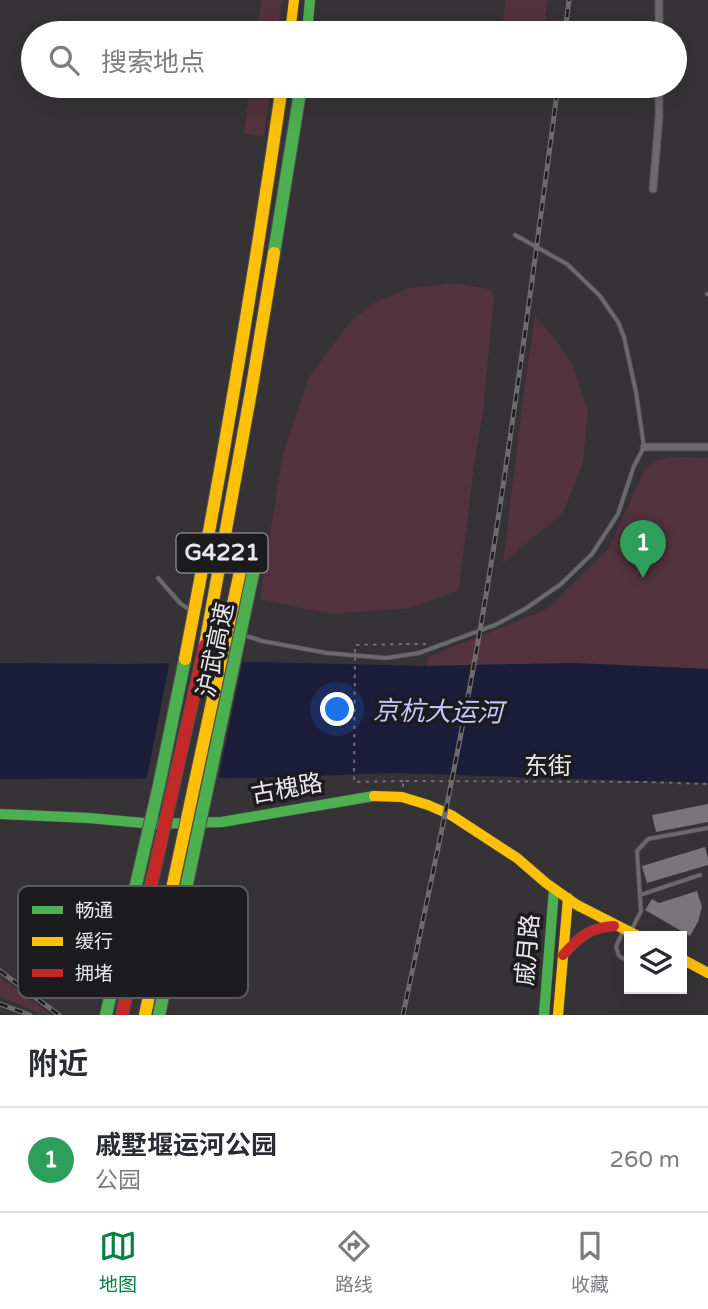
<!DOCTYPE html>
<html lang="zh">
<head>
<meta charset="utf-8">
<style>
  body { margin:0; font-family:"Varela Round","Noto Sans SC",sans-serif; background:#f7f7f7; color:#2b2b33 }
  .controls { position:absolute; right:21px; bottom:21px; display:grid; overflow:hidden; border-radius:0px; box-shadow:0 7px 28px #0002 }
  .controls button { width:63px; height:63px; display:grid; place-items:center; padding:0; border:0; border-bottom:2px solid #e1e1e2; background:#fff; color:#2b2b33; font:35px sans-serif }
  .you { position:absolute; left:338px; top:710px; width:24px; height:24px; margin:-18px; border:5px solid #fff; border-radius:50%; background:#1a73e8; box-shadow:0 0 0 10px #1a73e833 }
  .badge { display:grid; place-items:center; width:46px; height:46px; border-radius:50%; background:#0b8043; color:#fff; font-size:23px; font-weight:700 }
  .pin { position:absolute; translate:-50% -58px; filter:drop-shadow(0 2px 4px #0008) }
  .pin::after { content:''; position:absolute; top:37px; width:24px; height:21px; background:inherit; clip-path:polygon(0 0,100% 0,50% 100%) }
  .list { margin:0; padding:0; list-style:none }
  h2 { display:flex; justify-content:space-between; align-items:center; height:91px; margin:0; padding:0 28px; font-size:30px }
  h2 small { font-size:23px; font-weight:400; color:#7c7c81 }
  .list li { display:grid; grid-template-columns:46px 1fr auto; gap:21px; align-items:center; box-sizing:border-box; height:105px; padding:0 28px; border-top:2px solid #e1e1e2 }
  .list b { display:block; font-size:26px; white-space:nowrap }
  .list p { margin:0; font-size:23px; white-space:nowrap; color:#7c7c81 }
  .list em { font-size:23px; font-style:normal; color:#7c7c81 }
  .icon { flex:none; width:38px; height:38px; fill:none; stroke:currentColor; stroke-width:2; stroke-linecap:round; stroke-linejoin:round }
  .map { position:relative; flex:none; width:708px; height:1015px; overflow:hidden }
  .search { position:absolute; background:#fff; box-shadow:0 7px 28px #0002; left:21px; right:21px; top:21px; height:77px; display:flex; align-items:center; gap:18px; box-sizing:border-box; padding:0 24px; border-radius:38px; color:#7c7c81; font-size:26px }
  .sheet { height:196px; background:#fff }
  nav { display:flex; justify-content:space-around; align-items:center; box-sizing:border-box; height:98px; border-top:2px solid #e1e1e2; background:#fff; font-size:19px; color:#7c7c81 }
  nav a { display:grid; justify-items:center; gap:4px }
  nav .on { color:#0b8043 }
  .map>svg:first-child { display:block }
  .green { fill:#52333e }
  .water { fill:#1c1c3b }
  .pier { fill:#353335 }
  .building { fill:#787678 }
  .lines { fill:none; stroke-linecap:round; stroke-linejoin:round }
  .lane-casing { stroke:#525052; stroke-width:5 }
  .street-casing { stroke:#525052; stroke-width:9 }
  .fast-casing { stroke:#525052; stroke-width:11 }
  .slow-casing { stroke:#525052; stroke-width:11 }
  .jam-casing { stroke:#525052; stroke-width:11 }
  .path { stroke:#6f6d70; stroke-width:2; stroke-dasharray:3.5 5; stroke-linecap:butt }
  .lane { stroke:#6b696e; stroke-width:3.5 }
  .street { stroke:#6b696e; stroke-width:7 }
  .fast { stroke:#4caf50; stroke-width:10 }
  .slow { stroke:#ffc107; stroke-width:10 }
  .jam { stroke:#c62828; stroke-width:10 }
  .rail-casing { stroke:#6d6b6e; stroke-width:5 }
  .rail { stroke:#1c1b1d; stroke-width:2.5; stroke-dasharray:8; stroke-linecap:butt }
  .fast-bridge-casing { stroke:#525052; stroke-width:14; stroke-linecap:butt }
  .slow-bridge-casing { stroke:#525052; stroke-width:14; stroke-linecap:butt }
  .jam-bridge-casing { stroke:#525052; stroke-width:14; stroke-linecap:butt }
  .path-bridge { stroke:#6f6d70; stroke-width:2; stroke-dasharray:3.5 5; stroke-linecap:butt }
  .fast-bridge { stroke:#4caf50; stroke-width:12 }
  .slow-bridge { stroke:#ffc107; stroke-width:12 }
  .jam-bridge { stroke:#c62828; stroke-width:12 }
  .labels { text-anchor:middle; dominant-baseline:central; stroke-width:7; stroke-linejoin:round; paint-order:stroke }
  .shield { fill:#1c1b1d; stroke:#acaaac; stroke-width:2 }
  .shield-label { font-size:23px; font-weight:bold; fill:#e9e7e9 }
  .street-label { font-size:24px; fill:#e9e7e9; stroke:#1c1b1d }
  .water-label { font-size:26px; font-style:italic; fill:#c3c7fd; stroke:#1c1b1d }
  .key { fill:#1c1b1d; stroke:#5a585a; stroke-width:2 }
  .key-label { font-size:19px; fill:#e9e7e9 }
</style>
</head>
<body>
<div class="map">
<svg width="708" height="1015" viewBox="0 0 708 1015">
  <rect width="100%" height="100%" fill="#353335"/>
  <path class="green" d="M261 0H282L277 33H257Z
    M506 0H547L544 33H501Z
    M250 86H271L264 136 244 134Z
    M456 283 492 290 494 297 483 412 474 466 459 590 410 608 330 614 260 599 283 453 310 375 352 320 372 304 409 288Z
    M535 317 552 335 573 366 588 411 583 463 563 513 503 563 525 382Z
    M673 457 708 458V669L574 663 427 666 428 657 547 609 609 548 645 469 657 460Z
    M0 977 51 1015H44L0 996Z"/>
  <path class="water" d="M251 662 427 666 574 663 708 669V783L392 773 256 778 0 779V663L124 664Z"/>
  <path class="pier" d="M243 659 218 781 146 782 170 660Z"/>
  <path class="building" d="M708 804V822L656 832 652 815Z
    M705 847 708 858V865L647 883 642 866Z
    M697 891 702 907 698 922 690 936 645 910 652 899 659 903Z"/>
  <g class="lines">
    <g class="lane-casing">
      <path id="lane" d="M707 294H708
        M158 578 180 603 191 611
        M213 624 218 627 262 641 327 653 386 658 419 653 495 625 525 609 561 584 592 554 618 514 634 466 644 447 636 392 624 337 618 322 600 296 567 264 515 235
        M640 895 700 875
        M623 931 616 947 619 956 629 962
        M631 931 641 911 637 851 648 839 708 828"/>
    </g>
    <g class="street-casing">
      <path id="street" d="M659 0V33
        M653 189 659 117V86
        M644 447H708"/>
    </g>
    <g class="fast-casing">
      <path id="fast" d="M307 33 310 0
        M0 814 89 818 154 824 222 822 374 796
        M544 1015 554 889"/>
    </g>
    <g class="slow-casing">
      <path id="slow" d="M290 33 294 0
        M374 796 402 797 428 805 451 815 517 858 546 883 577 905 638 936
        M682 959 708 973
        M558 1015 568 898"/>
    </g>
    <g class="jam-casing">
      <path id="jam" d="M563 955C578 938 590 927 614 926"/>
    </g>
    <path class="path" d="M406 644H426
      M403 787V781L646 782 708 784"/>
    <use href="#lane" class="lane"/>
    <use href="#street" class="street"/>
    <use href="#fast" class="fast"/>
    <use href="#slow" class="slow"/>
    <use href="#jam" class="jam"/>
    <g class="rail-casing">
      <path id="rail" d="M565 33 569 0
        M0 971 59 1015
        M0 1004 30 1015
        M403 1015C435 863 468 711 492 558 517 401 537 243 558 86"/>
    </g>
    <use href="#rail" class="rail"/>
    <g class="fast-bridge-casing">
      <path id="fast-bridge" d="M274 253 301 86
        M106 1015 159 785 185 659
        M159 1015 254 569 251 553"/>
    </g>
    <g class="slow-bridge-casing">
      <path id="slow-bridge" d="M205 645 252 386 274 253
        M185 659C222 469 254 278 282 86
        M145 1015 241 567 251 553"/>
    </g>
    <g class="jam-bridge-casing">
      <path id="jam-bridge" d="M122 1015 205 645"/>
    </g>
    <path class="path-bridge" d="M403 781 354 782 355 645 406 644"/>
    <use href="#fast-bridge" class="fast-bridge"/>
    <use href="#slow-bridge" class="slow-bridge"/>
    <use href="#jam-bridge" class="jam-bridge"/>
  </g>
  <g class="labels">
    <rect class="shield" x="176.5" y="533.5" width="91" height="39" rx="5"/>
    <g class="shield-label">
      <text x="222" y="553">G4221</text>
    </g>
    <g class="street-label">
      <text transform="translate(216 650) rotate(-78)">沪武高速</text>
      <text x="548" y="766">东街</text>
      <text transform="translate(287 789) rotate(-10)">古槐路</text>
      <text transform="translate(528 950) rotate(-85)">戚月路</text>
    </g>
    <g class="water-label">
      <text transform="translate(438 712) rotate(1)">京杭大运河</text>
    </g>
  </g>
  <rect x="18" y="886" width="230" height="112" rx="10" class="key"/>
  <rect x="32" y="906" width="31" height="8" fill="#4caf50"/>
  <rect x="32" y="937" width="31" height="9" fill="#ffc107"/>
  <rect x="32" y="969" width="31" height="8" fill="#c62828"/>
  <g class="key-label">
    <text x="75" y="917">畅通</text>
    <text x="75" y="948">缓行</text>
    <text x="75" y="980">拥堵</text>
  </g>
</svg>
<div class="controls">
<button><svg class="icon" aria-label="layers" viewBox="0 0 24 24"><path d="M12 4l9 5-9 5-9-5zM3 14l9 5 9-5"/></svg></button>
</div>
<div class="you"></div>
<div class="pin badge" style="left:643px;top:578px;background:#2e9e5b">1</div>
<div class="search"><svg class="icon" aria-label="search" viewBox="0 0 24 24"><circle cx="10" cy="10" r="6"/><path d="M15 15l6 6"/></svg>搜索地点</div>
</div>
<section class="sheet">
<h2>附近<small></small></h2>
<ul class="list">
<li><span class="badge" style="background:#2e9e5b">1</span><div><b>戚墅堰运河公园</b><p>公园</p></div><em>260 m</em></li>
</ul>
</section>
<nav>
<a class="on"><svg class="icon" aria-label="map" viewBox="0 0 24 24"><path d="M3 6l6-2 6 2 6-2v14l-6 2-6-2-6 2zM9 4v14M15 6v14"/></svg>地图</a>
<a><svg class="icon" aria-label="directions" viewBox="0 0 24 24"><path d="M12 3l9 9-9 9-9-9zM9 14v-3h6M13 9l2 2-2 2"/></svg>路线</a>
<a><svg class="icon" aria-label="saved" viewBox="0 0 24 24"><path d="M7 4h10v16l-5-4-5 4z"/></svg>收藏</a>
</nav>
</body>
</html>
